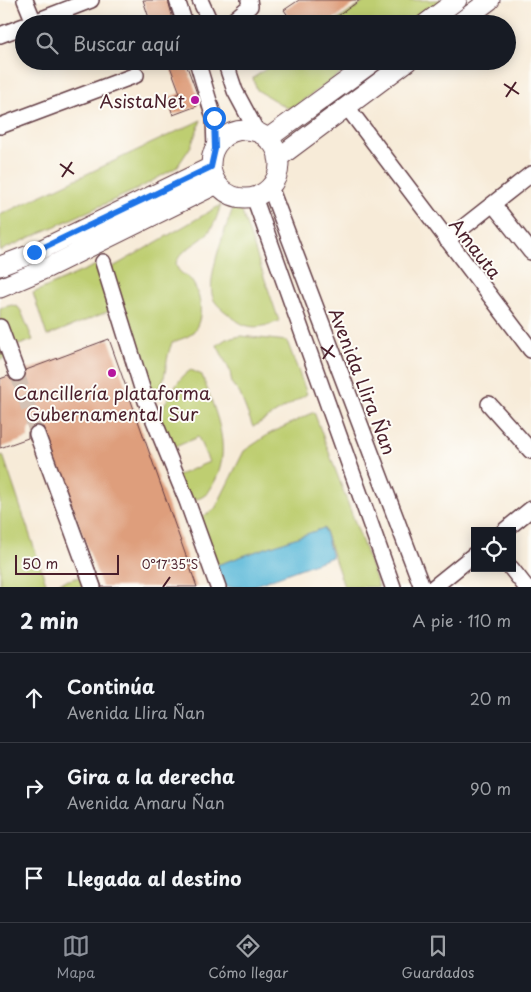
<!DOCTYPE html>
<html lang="es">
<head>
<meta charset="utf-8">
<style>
  body { margin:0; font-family:"Playpen Sans",sans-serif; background:#242831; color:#f1f3f6 }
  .controls { position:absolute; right:15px; bottom:15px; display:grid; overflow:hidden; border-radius:0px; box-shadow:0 2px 12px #0003 }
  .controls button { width:45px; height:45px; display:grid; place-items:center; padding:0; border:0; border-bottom:1px solid #363941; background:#171b24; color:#f1f3f6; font:25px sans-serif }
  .scale { position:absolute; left:15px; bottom:12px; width:104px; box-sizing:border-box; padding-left:5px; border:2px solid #4a1f2b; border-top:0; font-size:14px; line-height:18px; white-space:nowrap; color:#4a1f2b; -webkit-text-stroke:4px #fdfcf7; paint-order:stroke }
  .stop { position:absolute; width:15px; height:15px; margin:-11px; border:4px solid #1a73e8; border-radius:50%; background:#fff }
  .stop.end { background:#1a73e8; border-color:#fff; box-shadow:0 1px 5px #0008 }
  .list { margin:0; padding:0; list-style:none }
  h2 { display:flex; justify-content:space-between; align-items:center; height:65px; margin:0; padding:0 20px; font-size:21px }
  h2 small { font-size:16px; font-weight:400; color:#9ea1a6 }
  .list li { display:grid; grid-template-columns:32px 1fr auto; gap:15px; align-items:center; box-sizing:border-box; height:90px; padding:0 20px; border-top:1px solid #363941 }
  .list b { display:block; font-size:19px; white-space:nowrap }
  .list p { margin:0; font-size:16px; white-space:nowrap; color:#9ea1a6 }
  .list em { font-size:16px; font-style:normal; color:#9ea1a6 }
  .icon { flex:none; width:28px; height:28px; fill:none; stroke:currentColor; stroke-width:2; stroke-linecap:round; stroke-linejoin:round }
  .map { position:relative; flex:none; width:531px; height:587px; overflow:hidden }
  .search { position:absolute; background:#171b24; box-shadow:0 2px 12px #0003; left:15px; right:15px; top:15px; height:55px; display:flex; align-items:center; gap:12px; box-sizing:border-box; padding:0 18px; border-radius:28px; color:#9ea1a6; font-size:19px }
  .sheet { height:335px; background:#171b24 }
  nav { display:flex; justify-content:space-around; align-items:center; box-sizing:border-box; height:70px; border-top:1px solid #363941; background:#171b24; font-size:14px; color:#9ea1a6 }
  nav a { display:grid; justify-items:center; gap:2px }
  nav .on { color:#8c9099 }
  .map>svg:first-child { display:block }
  .green { fill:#bece71; stroke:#84764e }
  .water { fill:#5bb9d9; stroke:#526c82 }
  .building { fill:#de9e7c }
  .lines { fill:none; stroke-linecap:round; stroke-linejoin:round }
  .minor-tunnel { stroke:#d4c2b5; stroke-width:15; stroke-dasharray:15 8; stroke-linecap:butt }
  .minor-casing { stroke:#643e45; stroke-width:18 }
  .major-casing { stroke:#643e45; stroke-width:21 }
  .minor { stroke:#fff; stroke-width:15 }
  .major { stroke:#fff; stroke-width:19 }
  .route { stroke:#1a73e8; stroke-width:6 }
  .ticks { fill:none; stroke:#4a1f2b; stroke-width:2 }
  .poi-dot { fill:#b5179e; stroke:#fdfcf7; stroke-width:2 }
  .labels { text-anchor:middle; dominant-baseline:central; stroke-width:4; stroke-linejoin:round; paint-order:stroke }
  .poi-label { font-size:18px; fill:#4a1f2b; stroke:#fdfcf7; text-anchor:end }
  .street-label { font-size:18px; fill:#4a1f2b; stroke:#fdfcf7 }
  .ticks-label { font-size:12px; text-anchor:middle; fill:#4a1f2b; stroke:#fdfcf7; stroke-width:4; stroke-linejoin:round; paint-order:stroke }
</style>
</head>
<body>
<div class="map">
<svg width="531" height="587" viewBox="0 0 531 587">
  <rect width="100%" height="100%" fill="#fdfcf7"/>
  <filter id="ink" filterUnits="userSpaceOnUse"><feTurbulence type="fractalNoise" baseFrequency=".02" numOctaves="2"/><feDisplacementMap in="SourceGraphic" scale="10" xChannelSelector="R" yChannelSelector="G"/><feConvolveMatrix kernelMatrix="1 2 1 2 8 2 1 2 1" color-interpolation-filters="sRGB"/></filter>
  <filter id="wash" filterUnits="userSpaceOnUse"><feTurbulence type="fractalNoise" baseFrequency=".0096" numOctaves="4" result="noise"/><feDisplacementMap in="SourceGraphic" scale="20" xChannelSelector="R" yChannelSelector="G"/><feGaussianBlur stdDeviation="1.12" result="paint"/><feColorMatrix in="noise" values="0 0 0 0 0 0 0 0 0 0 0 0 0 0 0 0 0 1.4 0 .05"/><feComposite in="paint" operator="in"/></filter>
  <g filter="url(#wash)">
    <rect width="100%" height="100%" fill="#f7ebd8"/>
    <path class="green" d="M367 0H444L411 24H332Z
      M277 61H358L295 106 287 108 257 90 253 78Z
      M201 120 191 146 177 167 138 189 0 251V215Z
      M235 203 240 206 279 321C261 328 248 331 232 317 225 311 213 304 212 294 208 273 227 224 235 203Z
      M221 205C217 216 214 228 205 236 195 245 181 250 176 263 177 273 185 274 191 280 201 294 205 318 193 332 189 338 178 339 172 343 162 366 171 385 146 401L117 308 47 336 33 293 103 262 106 271Z
      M12 305 18 307 21 311 33 340 8 349 11 356 0 360V308Z
      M241 336 287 341 307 394 253 427 240 394 232 384 230 371 217 345 226 339Z
      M191 370 202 375C214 409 232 444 216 479 213 484 210 492 205 495 201 499 192 500 187 501L176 476 209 462 198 437 166 451 157 413C170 401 176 378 191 370Z
      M314 412 379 587H344L324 528 211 567 194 522 215 509 244 451 269 434Z
      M3 455 47 586 83 576 87 587H0V456Z"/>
    <path class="water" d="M324 528 332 557 250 587H218L211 567Z"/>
    <g id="blocks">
      <path class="building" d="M143 0H168L173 19 151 24Z
        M299 0H360L327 24H294L284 10Z
        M168 61H185L199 99 197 106 173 115 167 98 180 93Z
        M109 339 197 587H102L43 427 33 425 28 432V438L0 448V379L8 376 11 380 20 382 24 379 26 370Z"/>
    </g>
  </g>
  <g filter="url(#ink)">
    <use href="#blocks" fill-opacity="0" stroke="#643e45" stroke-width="1"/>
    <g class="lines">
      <path class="minor-tunnel" d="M17 373 37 434"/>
      <g class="minor-casing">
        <path id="minor" d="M25 0 34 22
          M177 0 185 24
          M200 0 211 24
          M29 24 91 0
          M229 24 250 6 249 0
          M0 35 24 26
          M197 61 214 118 215 149
          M225 61 235 91 257 132
          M347 107 531 350
          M0 126 136 75
          M270 187 422 587
          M254 197 393 587
          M493 204 531 252
          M447 240 531 174
          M103 262 146 401 187 501 218 587
          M0 327 17 373
          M489 404 531 451
          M37 434 93 587
          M504 531 531 509
          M511 568 526 587
          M434 587 475 554"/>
      </g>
      <g class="major-casing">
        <path id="major" d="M425 24 457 0
          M458 24 490 0
          M211 164a34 34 0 1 1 68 0a34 34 0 1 1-68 0Z
          M267 139 374 61
          M278 158 408 61
          M0 266 34 253 211 167
          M0 288 47 268 217 184"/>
      </g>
      <use href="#minor" class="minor"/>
      <use href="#major" class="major"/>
    </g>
  </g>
  <g class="lines" filter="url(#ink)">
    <path class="route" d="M34 252 211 167 215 149 214 118"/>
  </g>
  <path class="ticks" d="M504 84 519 94M506 97 516 82M60 164 74 174M62 177 72 162M321 347 335 357M323 359 333 345M163 587 170 577"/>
  <g class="poi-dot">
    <circle cx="195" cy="100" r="5"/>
    <circle cx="112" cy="373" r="5"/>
  </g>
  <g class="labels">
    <g class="poi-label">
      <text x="185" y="100">AsistaNet</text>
      <text x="112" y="392" text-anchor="middle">Cancillería plataforma<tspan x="112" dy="21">Gubernamental Sur</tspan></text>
    </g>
    <g class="street-label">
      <text transform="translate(476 248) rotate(52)">Amauta</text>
      <text transform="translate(363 381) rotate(69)">Avenida Llira Ñan</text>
    </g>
  </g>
  <g class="ticks-label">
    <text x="170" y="569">0°17'35"S</text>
  </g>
</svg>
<div class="controls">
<button><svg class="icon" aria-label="locate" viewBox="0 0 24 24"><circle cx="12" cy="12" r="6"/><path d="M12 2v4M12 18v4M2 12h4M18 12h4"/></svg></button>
</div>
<div class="scale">50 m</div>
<div class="stop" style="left:214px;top:118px"></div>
<div class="stop end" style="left:34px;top:252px"></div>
<div class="search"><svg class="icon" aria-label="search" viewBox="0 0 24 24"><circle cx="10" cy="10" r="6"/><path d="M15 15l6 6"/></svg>Buscar aquí</div>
</div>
<section class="sheet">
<h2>2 min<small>A pie · 110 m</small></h2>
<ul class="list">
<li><svg class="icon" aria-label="ahead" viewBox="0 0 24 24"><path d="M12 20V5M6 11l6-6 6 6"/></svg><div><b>Continúa</b><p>Avenida Llira Ñan</p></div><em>20 m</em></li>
<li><svg class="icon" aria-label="right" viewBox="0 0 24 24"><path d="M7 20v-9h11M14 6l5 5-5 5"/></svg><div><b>Gira a la derecha</b><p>Avenida Amaru Ñan</p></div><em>90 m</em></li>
<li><svg class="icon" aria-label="arrive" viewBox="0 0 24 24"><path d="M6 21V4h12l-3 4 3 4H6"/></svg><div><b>Llegada al destino</b></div></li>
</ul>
</section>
<nav>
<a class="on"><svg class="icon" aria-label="map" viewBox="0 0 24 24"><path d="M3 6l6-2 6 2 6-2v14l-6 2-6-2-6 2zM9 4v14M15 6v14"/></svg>Mapa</a>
<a><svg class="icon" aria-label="directions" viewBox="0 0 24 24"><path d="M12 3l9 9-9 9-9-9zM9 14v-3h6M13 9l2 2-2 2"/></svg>Cómo llegar</a>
<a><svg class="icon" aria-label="saved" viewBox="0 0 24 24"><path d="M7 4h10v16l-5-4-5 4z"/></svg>Guardados</a>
</nav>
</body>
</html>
